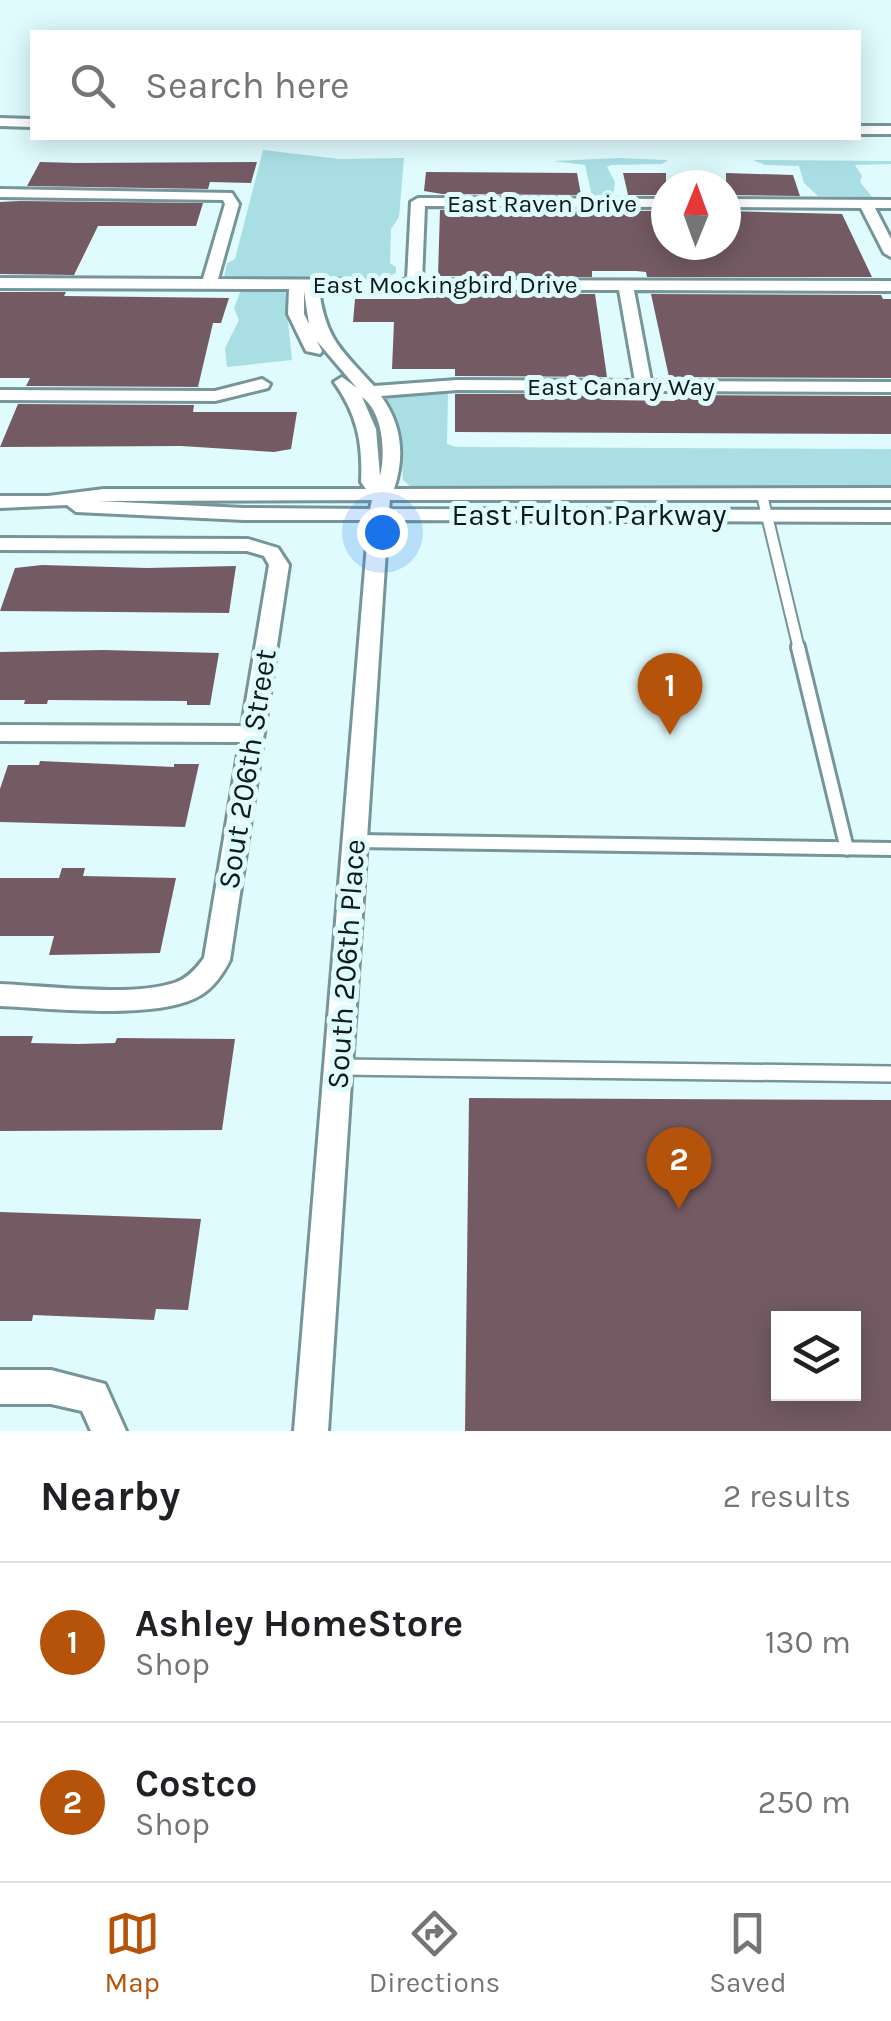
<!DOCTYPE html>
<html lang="en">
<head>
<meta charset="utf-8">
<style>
  body { margin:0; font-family:Karla,sans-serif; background:#f6f6f6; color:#202124 }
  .controls { position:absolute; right:30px; bottom:30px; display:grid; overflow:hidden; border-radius:0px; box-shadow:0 5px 25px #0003 }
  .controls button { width:90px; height:90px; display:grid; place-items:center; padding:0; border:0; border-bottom:2px solid #e0e0e0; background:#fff; color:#202124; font:50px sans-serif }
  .compass { position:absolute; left:651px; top:170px; width:90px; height:90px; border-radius:50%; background:#fff; box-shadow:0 5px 25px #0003; rotate:1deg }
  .you { position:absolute; left:382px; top:532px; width:35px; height:35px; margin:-25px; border:8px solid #fff; border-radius:50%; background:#1a73e8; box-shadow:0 0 0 15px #1a73e833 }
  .badge { display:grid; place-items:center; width:65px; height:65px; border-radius:50%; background:#b45309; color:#fff; font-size:32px; font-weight:700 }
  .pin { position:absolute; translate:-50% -82px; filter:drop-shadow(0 2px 5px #0008) }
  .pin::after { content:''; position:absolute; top:52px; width:35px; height:30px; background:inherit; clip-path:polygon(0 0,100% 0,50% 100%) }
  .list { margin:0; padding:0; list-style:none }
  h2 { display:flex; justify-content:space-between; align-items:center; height:130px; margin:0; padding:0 40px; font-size:42px }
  h2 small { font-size:32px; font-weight:400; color:#757577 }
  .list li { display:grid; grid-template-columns:65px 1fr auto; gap:30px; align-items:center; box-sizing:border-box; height:160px; padding:0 40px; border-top:2px solid #e0e0e0 }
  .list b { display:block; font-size:38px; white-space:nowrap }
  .list p { margin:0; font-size:32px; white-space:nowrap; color:#757577 }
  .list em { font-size:32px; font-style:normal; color:#757577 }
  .icon { flex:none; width:55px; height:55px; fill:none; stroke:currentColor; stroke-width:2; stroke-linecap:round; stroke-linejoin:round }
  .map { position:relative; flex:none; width:891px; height:1431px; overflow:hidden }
  .search { position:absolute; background:#fff; box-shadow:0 5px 25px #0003; left:30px; right:30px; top:30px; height:110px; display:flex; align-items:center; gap:25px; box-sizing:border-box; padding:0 35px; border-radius:0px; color:#757577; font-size:38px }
  .sheet { height:450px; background:#fff }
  nav { display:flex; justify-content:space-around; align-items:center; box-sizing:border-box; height:140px; border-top:2px solid #e0e0e0; background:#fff; font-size:28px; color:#757577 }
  nav a { display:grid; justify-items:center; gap:5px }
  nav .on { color:#b45309 }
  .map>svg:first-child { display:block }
  .green { fill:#a8dee4 }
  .building { fill:#745b63; fill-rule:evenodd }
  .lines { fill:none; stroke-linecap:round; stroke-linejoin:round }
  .lane-far2-casing { stroke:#759599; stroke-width:14 }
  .lane-far1-casing { stroke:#759599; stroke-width:18 }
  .lane-casing { stroke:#759599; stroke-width:20 }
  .street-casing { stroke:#759599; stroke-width:6 }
  .lane-far2 { stroke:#fff; stroke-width:10 }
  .lane-far1 { stroke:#fff; stroke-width:12 }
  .lane { stroke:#fff; stroke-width:15 }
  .street { fill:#fff; fill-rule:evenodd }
  .labels { text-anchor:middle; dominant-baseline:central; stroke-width:10; stroke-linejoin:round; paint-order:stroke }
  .far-street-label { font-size:25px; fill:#0d1a1b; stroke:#dffbfe }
  .street-label { font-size:30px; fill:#0d1a1b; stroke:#dffbfe }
</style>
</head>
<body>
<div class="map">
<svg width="891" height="1431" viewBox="0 0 891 1431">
  <rect width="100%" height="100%" fill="#dffbfe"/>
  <path class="green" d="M263 150 340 159 404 158 399 217 391 229 390 263 396 267V273L383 279 224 277 227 263 235 259Z
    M618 158 668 160 662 164 611 165 607 167 615 182 613 196H592L585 165 553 161Z
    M753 160 891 161V164L855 165 862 176 860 182 872 197 818 196 804 183 799 166 765 165Z
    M241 290 285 291 292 360 227 367 225 348 239 320 234 308Z
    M448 391 447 444 456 447 891 449V486L517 489 410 486 403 480 400 432 383 393Z"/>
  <path class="building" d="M40 162 76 163 257 162 251 183 210 182 208 189 27 186Z
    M426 172 577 173 581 195 442 194 424 191Z
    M623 173H666V195H628Z
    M726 173 793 175 800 196 726 195Z
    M0 202 19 201 203 203 196 226H98L74 275 0 274Z
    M440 210 666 211V249H726V211L842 214 872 277H647L646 272 636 271H592V277L438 276Z
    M0 292H66L64 296 229 298 221 323H213L198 387 26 386 30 378H0Z
    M438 293 595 294 607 377 455 376V369H392L394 322H353L355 299H419L438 296Z
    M651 294 881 295 883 299H891V378L669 377Z
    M455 394H608L609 400 675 401 673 395 891 396V434L455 432Z
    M18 404 194 405 193 412H297L291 449 274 452 181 446 0 447Z
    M42 565 147 568 236 566 229 613 0 611 15 568Z
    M103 650 219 653 210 705H187V701L48 700 47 704H24L25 700H0V652Z
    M40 761 174 767V764H199L185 827 0 822V789L8 765H39Z
    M62 868H85L83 876 176 878 160 953 49 955 54 936H0V878H59Z
    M0 1036H33L31 1043 78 1044 115 1043 117 1038 235 1039 222 1130 0 1131Z
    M469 1098 891 1100V1431H465ZM778 1318H854V1394H778Z
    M0 1212 201 1219 188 1310 156 1309 154 1320 33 1315 32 1321H0Z"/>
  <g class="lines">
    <g class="lane-far2-casing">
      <path id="lane-far2" d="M762 495 799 649"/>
    </g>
    <g class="lane-far1-casing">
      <path id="lane-far1" d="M798 647 847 849
        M356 841 891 849"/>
    </g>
    <g class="lane-casing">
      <path id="lane" d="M340 1067 891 1074"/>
    </g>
    <g class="street-casing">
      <path id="street" d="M0 118 32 119V127L0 126Z
        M858 126H891V134H858Z
        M0 189 232 193 239 204 218 279 407 280 411 202 418 198 666 199V207L425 206 422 280 891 281V291L634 290 651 381 891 382V392L457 390 381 396C402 425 405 456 394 489L891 488V500H390L389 509 891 510V522L388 520 328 1431H294L369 520H244L76 512 67 505 0 508V496H48L104 489H366L361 482C363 443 357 414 334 382L342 377 357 388 317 341 322 351 320 354 306 351 288 314 289 289 0 288V278L203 279 225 204 223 200 0 197ZM319 289 619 290 635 381 457 380 374 386C342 351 325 339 319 289ZM304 291 309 324 304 314ZM362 397C383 412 386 452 380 476L376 429ZM372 500 370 509 244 508 98 501Z
        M726 199 891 200V208H875L891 239V257L884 253 861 208 726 207Z
        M262 379 270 384 268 388 215 401 0 400V390L215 391Z
        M0 538 248 539 278 548 289 565 230 960C223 974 214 987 201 995 159 1021 50 1008 0 1006V984C48 986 130 997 174 983 187 979 196 969 204 958L240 742 0 741V725L242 726 269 565 264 556 247 551 0 550Z
        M0 1370H51L105 1384 126 1431H91L82 1411 51 1404H0Z"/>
    </g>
    <use href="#lane-far2" class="lane-far2"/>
    <use href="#lane-far1" class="lane-far1"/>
    <use href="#lane" class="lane"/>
    <use href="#street" class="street"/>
  </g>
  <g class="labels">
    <g class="far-street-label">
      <text x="542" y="203">East Raven Drive</text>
      <text x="445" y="284">East Mockingbird Drive</text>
      <text x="621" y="386">East Canary Way</text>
    </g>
    <g class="street-label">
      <text x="589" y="515">East Fulton Parkway</text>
      <text transform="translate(247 769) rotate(-81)">Sout 206th Street</text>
      <text transform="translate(346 964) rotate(-86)">South 206th Place</text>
    </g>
  </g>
</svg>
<div class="controls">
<button><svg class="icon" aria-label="layers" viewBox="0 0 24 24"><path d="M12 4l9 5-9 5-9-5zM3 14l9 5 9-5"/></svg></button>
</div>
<svg class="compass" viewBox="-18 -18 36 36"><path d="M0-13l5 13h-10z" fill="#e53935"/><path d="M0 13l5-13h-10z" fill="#757577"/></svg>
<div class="you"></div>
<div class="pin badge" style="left:670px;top:735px">1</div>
<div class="pin badge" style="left:679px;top:1209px">2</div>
<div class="search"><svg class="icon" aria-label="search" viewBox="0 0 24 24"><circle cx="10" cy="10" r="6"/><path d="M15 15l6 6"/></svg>Search here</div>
</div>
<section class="sheet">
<h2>Nearby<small>2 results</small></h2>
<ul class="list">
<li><span class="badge">1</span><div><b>Ashley HomeStore</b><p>Shop</p></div><em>130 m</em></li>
<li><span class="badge">2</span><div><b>Costco</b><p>Shop</p></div><em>250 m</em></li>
</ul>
</section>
<nav>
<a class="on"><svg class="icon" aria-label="map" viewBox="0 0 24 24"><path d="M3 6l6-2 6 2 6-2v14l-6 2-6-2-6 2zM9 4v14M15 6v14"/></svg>Map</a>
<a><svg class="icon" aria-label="directions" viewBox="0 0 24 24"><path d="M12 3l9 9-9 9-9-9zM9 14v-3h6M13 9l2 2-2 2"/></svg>Directions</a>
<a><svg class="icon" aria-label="saved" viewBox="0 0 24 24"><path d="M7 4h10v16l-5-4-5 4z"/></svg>Saved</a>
</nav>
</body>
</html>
